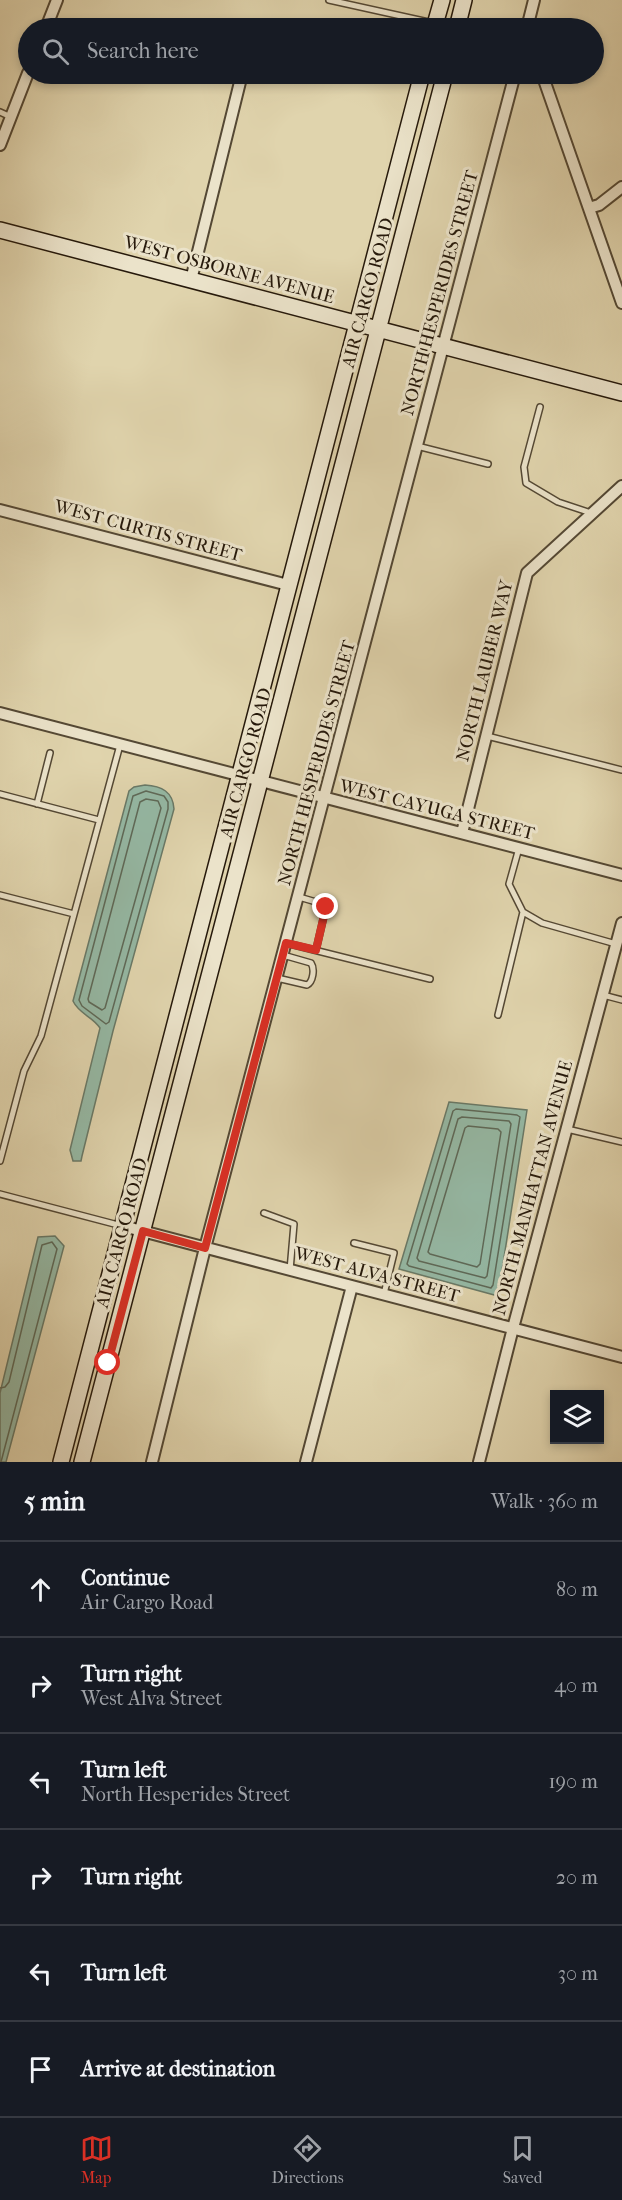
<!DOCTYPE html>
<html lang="en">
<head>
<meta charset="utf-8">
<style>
  body { margin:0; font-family:"IM FELL French Canon",serif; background:#242831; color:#f1f3f6 }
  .controls { position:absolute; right:18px; bottom:18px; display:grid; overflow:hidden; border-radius:0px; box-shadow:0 3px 9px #0003 }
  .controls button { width:54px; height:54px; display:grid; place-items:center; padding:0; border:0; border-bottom:2px solid #363941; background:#171b24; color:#f1f3f6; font:30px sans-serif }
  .stop { position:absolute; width:18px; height:18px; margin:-14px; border:4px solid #d93025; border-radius:50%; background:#fff }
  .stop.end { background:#d93025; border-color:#fff; box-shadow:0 2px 6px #0008 }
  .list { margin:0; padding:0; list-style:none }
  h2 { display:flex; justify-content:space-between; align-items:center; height:78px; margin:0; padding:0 24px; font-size:26px }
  h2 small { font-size:20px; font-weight:400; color:#9ea1a6 }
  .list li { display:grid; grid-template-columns:39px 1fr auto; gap:18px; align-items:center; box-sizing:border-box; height:96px; padding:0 24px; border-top:2px solid #363941 }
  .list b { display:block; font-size:22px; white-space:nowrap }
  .list p { margin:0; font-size:20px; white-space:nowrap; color:#9ea1a6 }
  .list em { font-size:20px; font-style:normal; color:#9ea1a6 }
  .icon { flex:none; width:33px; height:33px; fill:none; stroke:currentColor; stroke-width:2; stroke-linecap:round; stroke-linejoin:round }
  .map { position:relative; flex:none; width:622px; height:1462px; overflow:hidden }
  .search { position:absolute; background:#171b24; box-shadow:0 3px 9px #0003; left:18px; right:18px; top:18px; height:66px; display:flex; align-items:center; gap:15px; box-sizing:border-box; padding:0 21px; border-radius:33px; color:#9ea1a6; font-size:22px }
  .sheet { height:654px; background:#171b24 }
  nav { display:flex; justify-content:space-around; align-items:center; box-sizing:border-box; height:84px; border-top:2px solid #363941; background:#171b24; font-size:16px; color:#9ea1a6 }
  nav a { display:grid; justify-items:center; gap:3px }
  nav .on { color:#d93025 }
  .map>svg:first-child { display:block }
  .water { fill:#95b9a5; stroke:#697967; stroke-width:1.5 }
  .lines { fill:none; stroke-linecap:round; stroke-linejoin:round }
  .shore { stroke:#5e6958; stroke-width:1.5 }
  .lane-casing { stroke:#544834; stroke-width:8 }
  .street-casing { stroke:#544834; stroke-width:14 }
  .secondary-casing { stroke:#26190b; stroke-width:18 }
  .lane { stroke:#ebe3ca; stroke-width:5 }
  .street { stroke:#ebe3ca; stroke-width:10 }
  .secondary { stroke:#ebe3ca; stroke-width:15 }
  .route { stroke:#d93025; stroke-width:8 }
  .labels { text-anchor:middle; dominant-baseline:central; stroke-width:6; stroke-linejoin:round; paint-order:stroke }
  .street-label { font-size:18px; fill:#26190b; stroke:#ebe3ca }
</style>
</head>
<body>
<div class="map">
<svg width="622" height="1462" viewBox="0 0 622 1462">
  <rect width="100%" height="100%" fill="#e0d4ad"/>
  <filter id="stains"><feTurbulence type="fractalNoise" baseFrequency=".00333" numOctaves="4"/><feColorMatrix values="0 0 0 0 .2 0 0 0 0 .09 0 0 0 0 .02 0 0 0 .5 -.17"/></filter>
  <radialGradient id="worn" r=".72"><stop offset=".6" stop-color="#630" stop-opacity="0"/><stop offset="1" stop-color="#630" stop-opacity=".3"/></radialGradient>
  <path class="water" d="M145 785C162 786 173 792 174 809L113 1031 82 1156 81 1161H73L70 1150 100 1028C92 1016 79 1014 73 1001L129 791 134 787Z
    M449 1102 527 1110 498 1296 399 1269Z
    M55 1236 64 1246 6 1462H0V1393L38 1237Z"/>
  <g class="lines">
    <path class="shore" d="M146 791 164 796 168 802V809L109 1022 106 1024 82 1006 79 1000 133 796Z
      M146 799 158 801 161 808 105 1008 102 1010 89 1002 88 999 140 802Z
      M456 1109 517 1115 520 1117 493 1285 491 1288 409 1266 407 1264 453 1111Z
      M462 1117 509 1121 511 1124 487 1276 485 1278 419 1261 417 1258 458 1119Z
      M468 1126 498 1129 501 1132 480 1264 477 1267 430 1254 428 1252 465 1128Z
      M0 1388 5 1387 9 1382 42 1245 52 1242 57 1249 1 1462"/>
    <g class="lane-casing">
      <path id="lane" d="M329 0 433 23
        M0 112 11 117
        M540 407 524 467 526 483 558 502 591 513
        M417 446 488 464
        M487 736 622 770
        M0 794 99 820
        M37 804 50 753
        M519 848 509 884 523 912 542 923 616 944
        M0 895 74 914
        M299 897 323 904 326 907 316 950
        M286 943 430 979
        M277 978 307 985C313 982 315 969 311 963L283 955
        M603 995 622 1000
        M498 1015 523 912
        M567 1129 622 1142
        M0 1161 24 1071 41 1036 120 745
        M0 1194 122 1226
        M264 1213 294 1224 290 1270
        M354 1243 394 1253 384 1294"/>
    </g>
    <g class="street-casing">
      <path id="street" d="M46 28 57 0
        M253 28 254 26
        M527 28 534 0
        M542 74 622 303
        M0 145 28 73
        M589 208 599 205 622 187
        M191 280 242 74
        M0 510 288 585
        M0 713 622 875
        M462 833 527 573 622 486
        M123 1226 622 1357
        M152 1462 205 1248 515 74
        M306 1462 352 1286
        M479 1462 513 1328 622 923"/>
    </g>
    <g class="secondary-casing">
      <path id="secondary" d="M434 28 442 0
        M457 28 464 0
        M0 230 622 393
        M61 1462 422 74
        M82 1462 445 74"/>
    </g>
    <use href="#lane" class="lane"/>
    <use href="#street" class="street"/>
    <use href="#secondary" class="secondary"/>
  </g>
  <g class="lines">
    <path class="route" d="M108 1363 143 1231 205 1248 286 943 316 950 326 907"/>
  </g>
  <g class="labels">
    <g class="street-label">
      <text transform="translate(229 270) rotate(15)">WEST OSBORNE AVENUE</text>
      <text transform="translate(368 293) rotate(-75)">AIR CARGO ROAD</text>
      <text transform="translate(440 293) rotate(-75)">NORTH HESPERIDES STREET</text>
      <text transform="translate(148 531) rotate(15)">WEST CURTIS STREET</text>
      <text transform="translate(485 671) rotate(-76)">NORTH LAUBER WAY</text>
      <text transform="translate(246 763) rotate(-75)">AIR CARGO ROAD</text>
      <text transform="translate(317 763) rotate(-75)">NORTH HESPERIDES STREET</text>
      <text transform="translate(437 810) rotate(14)">WEST CAYUGA STREET</text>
      <text transform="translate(533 1188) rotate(-75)">NORTH MANHATTAN AVENUE</text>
      <text transform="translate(122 1233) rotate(-75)">AIR CARGO ROAD</text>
      <text transform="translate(377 1275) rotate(15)">WEST ALVA STREET</text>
    </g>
  </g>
  <rect width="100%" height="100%" filter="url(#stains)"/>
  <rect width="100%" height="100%" fill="url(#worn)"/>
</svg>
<div class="controls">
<button><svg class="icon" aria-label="layers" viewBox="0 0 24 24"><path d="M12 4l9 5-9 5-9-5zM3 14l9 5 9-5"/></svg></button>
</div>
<div class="stop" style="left:108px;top:1363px"></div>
<div class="stop end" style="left:326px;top:907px"></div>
<div class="search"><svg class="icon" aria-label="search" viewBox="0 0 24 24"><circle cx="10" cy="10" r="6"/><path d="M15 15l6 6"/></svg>Search here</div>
</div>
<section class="sheet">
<h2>5 min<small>Walk · 360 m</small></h2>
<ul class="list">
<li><svg class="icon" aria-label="ahead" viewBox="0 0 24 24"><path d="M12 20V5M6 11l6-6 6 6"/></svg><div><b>Continue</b><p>Air Cargo Road</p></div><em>80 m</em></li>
<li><svg class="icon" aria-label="right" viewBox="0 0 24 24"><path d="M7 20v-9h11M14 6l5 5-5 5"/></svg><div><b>Turn right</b><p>West Alva Street</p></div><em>40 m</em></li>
<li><svg class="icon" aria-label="left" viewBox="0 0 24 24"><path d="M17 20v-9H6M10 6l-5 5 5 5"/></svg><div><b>Turn left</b><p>North Hesperides Street</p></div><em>190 m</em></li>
<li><svg class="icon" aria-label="right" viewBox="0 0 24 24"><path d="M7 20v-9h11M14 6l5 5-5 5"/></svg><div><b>Turn right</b></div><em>20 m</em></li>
<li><svg class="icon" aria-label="left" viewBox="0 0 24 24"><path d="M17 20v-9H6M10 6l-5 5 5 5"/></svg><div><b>Turn left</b></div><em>30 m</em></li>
<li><svg class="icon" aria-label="arrive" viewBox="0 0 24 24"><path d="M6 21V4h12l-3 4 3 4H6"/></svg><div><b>Arrive at destination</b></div></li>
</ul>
</section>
<nav>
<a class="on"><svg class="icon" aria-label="map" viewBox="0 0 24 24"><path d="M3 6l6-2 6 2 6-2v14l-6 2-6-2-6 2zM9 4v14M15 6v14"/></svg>Map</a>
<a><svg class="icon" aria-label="directions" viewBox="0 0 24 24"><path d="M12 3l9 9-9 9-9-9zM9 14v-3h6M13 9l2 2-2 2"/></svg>Directions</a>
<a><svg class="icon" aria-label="saved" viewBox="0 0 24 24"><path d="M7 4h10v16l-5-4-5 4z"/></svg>Saved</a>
</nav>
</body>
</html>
